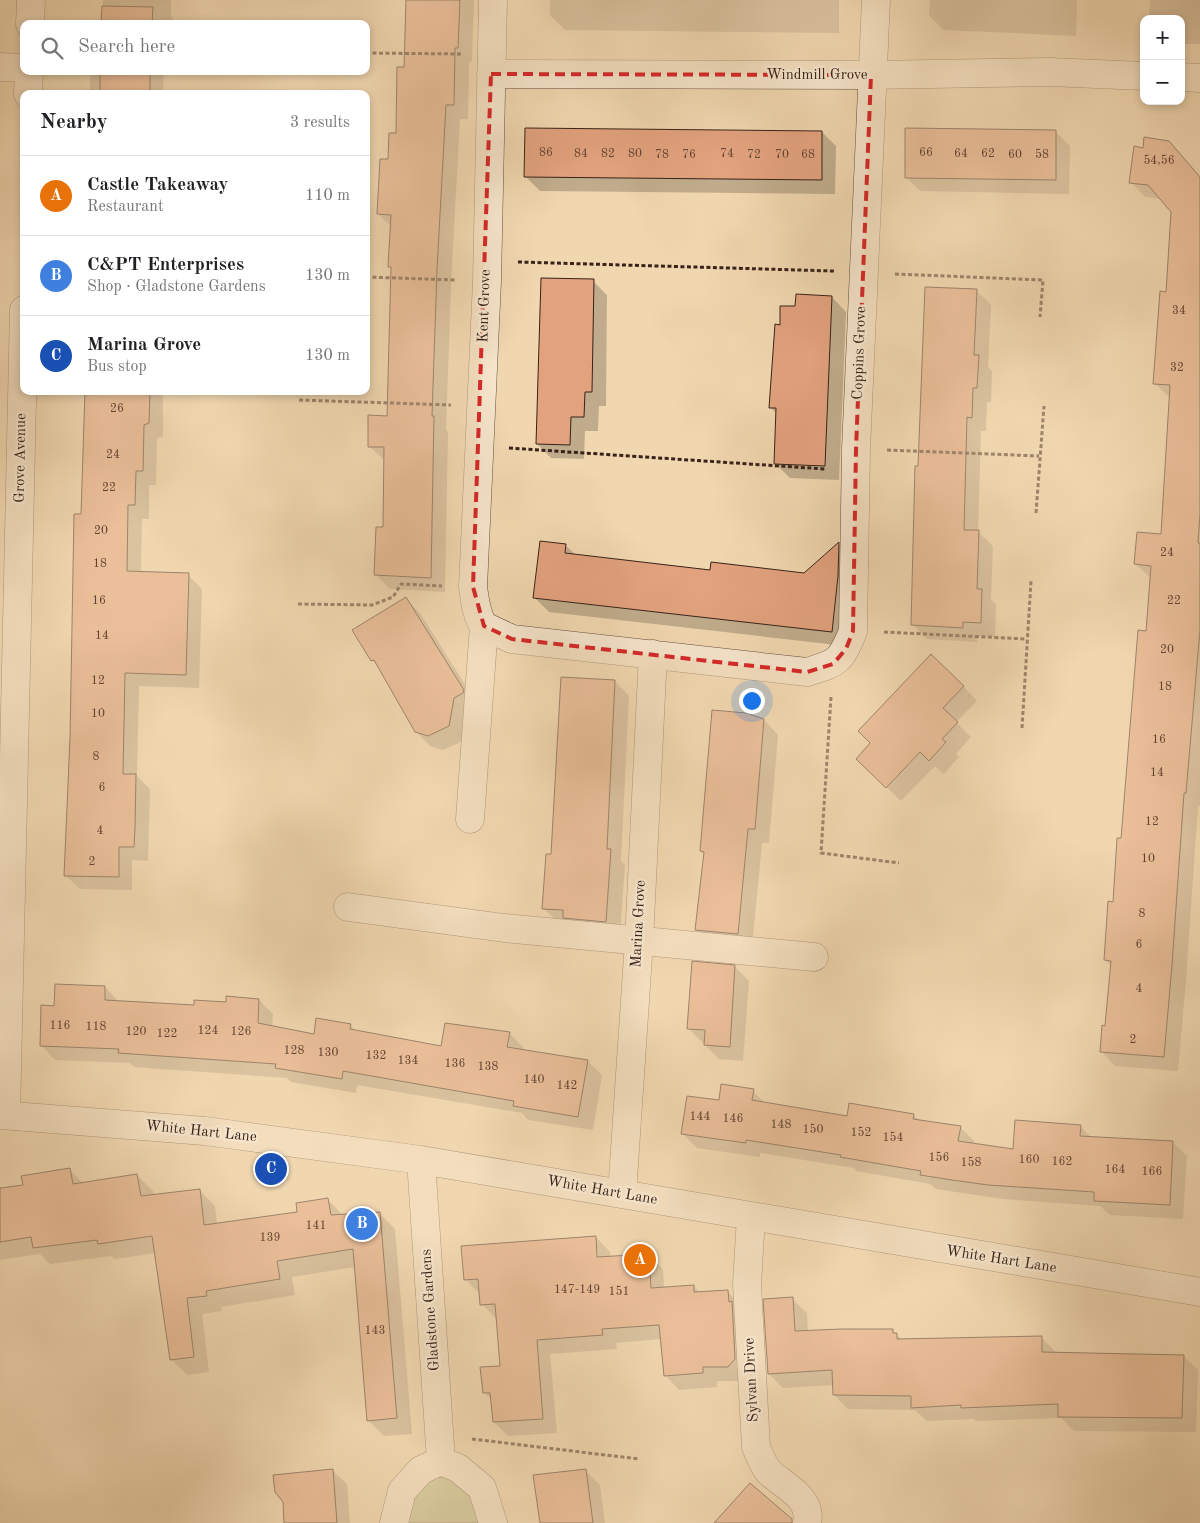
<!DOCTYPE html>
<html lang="en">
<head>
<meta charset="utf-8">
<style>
  body { margin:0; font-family:"Old Standard TT",serif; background:#f6f6f6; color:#202124 }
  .controls { position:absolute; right:15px; top:15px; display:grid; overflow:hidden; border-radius:10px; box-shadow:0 2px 8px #0003 }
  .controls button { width:45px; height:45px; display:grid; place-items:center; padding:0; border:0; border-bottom:1px solid #e0e0e0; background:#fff; color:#202124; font:25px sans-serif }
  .you { position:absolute; left:751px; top:700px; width:18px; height:18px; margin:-12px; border:4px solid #fff; border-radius:50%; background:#1a73e8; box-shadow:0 0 0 8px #1a73e833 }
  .badge { display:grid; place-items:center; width:32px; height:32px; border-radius:50%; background:#8f2418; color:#fff; font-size:16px; font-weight:700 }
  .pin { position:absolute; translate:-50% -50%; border:2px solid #fff; box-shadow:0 1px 5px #0006 }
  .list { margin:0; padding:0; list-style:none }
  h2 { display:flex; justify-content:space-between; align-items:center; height:65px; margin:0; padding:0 20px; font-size:21px }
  h2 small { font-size:16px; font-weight:400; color:#757577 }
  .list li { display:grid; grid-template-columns:32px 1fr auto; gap:15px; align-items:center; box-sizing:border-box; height:80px; padding:0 20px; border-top:1px solid #e0e0e0 }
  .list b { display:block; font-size:19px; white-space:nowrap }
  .list p { margin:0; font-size:16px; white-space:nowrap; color:#757577 }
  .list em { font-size:16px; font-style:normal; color:#757577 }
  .icon { flex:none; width:28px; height:28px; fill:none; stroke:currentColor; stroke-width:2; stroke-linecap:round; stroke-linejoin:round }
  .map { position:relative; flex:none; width:1200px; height:1523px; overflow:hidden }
  .search { position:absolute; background:#fff; box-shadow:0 2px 8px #0003; left:20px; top:20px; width:350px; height:55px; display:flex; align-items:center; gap:12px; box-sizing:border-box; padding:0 18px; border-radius:10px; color:#757577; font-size:19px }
  .panel { position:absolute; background:#fff; box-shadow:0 2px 8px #0003; left:20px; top:90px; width:350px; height:305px; border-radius:10px }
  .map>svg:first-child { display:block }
  .green { fill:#bcbe8a; stroke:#7a7052 }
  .shadow { fill:#0003 }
  .building { fill:#e2a27e; stroke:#382219 }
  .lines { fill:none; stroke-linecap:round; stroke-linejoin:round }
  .minor-casing { stroke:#664f3f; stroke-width:29 }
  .path { stroke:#382219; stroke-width:3; stroke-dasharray:4 2.5; stroke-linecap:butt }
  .minor { stroke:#f6e5cc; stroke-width:28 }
  .marked { fill:none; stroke:#d62828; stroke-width:4; stroke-dasharray:10 6; stroke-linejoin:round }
  .labels { text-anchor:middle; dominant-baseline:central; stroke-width:5; stroke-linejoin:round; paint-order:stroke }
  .number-label { font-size:12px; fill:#624232 }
  .street-label { font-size:15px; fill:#382219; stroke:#f6e5cc }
</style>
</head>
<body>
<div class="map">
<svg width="1200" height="1523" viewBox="0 0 1200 1523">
  <rect width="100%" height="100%" fill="#f1d7b0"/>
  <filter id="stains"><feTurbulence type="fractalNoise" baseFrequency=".004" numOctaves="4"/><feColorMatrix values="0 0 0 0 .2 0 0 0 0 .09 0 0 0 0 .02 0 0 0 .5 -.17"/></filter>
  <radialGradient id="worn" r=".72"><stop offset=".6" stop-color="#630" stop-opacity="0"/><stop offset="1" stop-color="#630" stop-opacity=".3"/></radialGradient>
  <path class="green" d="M448 1476 471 1492 482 1523H407L413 1497 429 1479Z"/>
  <path class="shadow" d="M103 0H171V16L177 24H103Z
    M407 0H474L472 62H469L468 119H460L451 284 446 430 448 432 445 592 390 589 376 575 385 528V461L369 446 388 417 392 268 390 266 392 227 378 214 389 160 397 134 406 68Z
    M550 0H839V33L565 30 550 15Z
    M930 0H1077L1076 36 944 30 929 16Z
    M1150 0H1200V44H1181V19H1152L1149 16Z
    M90 71H164L163 94H90Z
    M822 132 836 146 835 194 540 191 526 177Z
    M1056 132 1070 146 1069 194 920 191 906 177Z
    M1168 142 1200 177V805L1198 807 1186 980 1178 1071 1115 1066 1101 1051 1106 1027 1112 967 1105 960 1114 903 1147 632 1151 578 1135 564 1162 536 1170 398 1154 383 1167 293 1172 211 1162 199 1145 197 1131 182 1144 149Z
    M593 281 607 295 606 406H599L598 431H585L584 459 551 458 537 444Z
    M977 291 991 305 988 367 992 371 991 402H987L986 431H981L978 532 993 546 991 600 996 604 995 637 977 636V642L927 639 913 625 919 467Z
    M832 297 846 312 839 480 790 478 775 463 777 414 770 407 781 326 796 308Z
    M86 391H163V437L157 438 156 485H149V519H142L141 573 188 575 202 589 199 688 139 686 137 776 150 789 148 861 132 860V890L80 889 66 876 82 515Z
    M839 544 853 558 846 646 549 612 535 598 565 545 576 555 712 572 804 575Z
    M406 599 420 613 478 705 463 741 443 750 430 746 416 731 380 668 372 660Z
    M615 681 629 696 621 861 625 865 620 936 558 922 543 908 552 856Z
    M963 686 977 701 956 722 971 737 956 754 959 757 944 774 935 766 901 801 872 773Z
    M764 720 778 735 769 843H762L752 948 711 944 697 930 705 854 701 851Z
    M735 967 749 981 743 1061 719 1059 689 1029Z
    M105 987 119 1002 195 1006 259 1000 273 1014 272 1027 315 1035 350 1025 357 1032 442 1048 509 1033 523 1047V1051L587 1061 602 1075 593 1130 528 1120 522 1113 357 1085 356 1093 291 1082 287 1078 134 1067 130 1063 55 1060 41 1045 55 1007Z
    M753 1091 766 1104 848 1117 913 1115 920 1121 960 1127 974 1141V1145L1015 1151 1081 1127 1092 1138 1172 1142 1187 1156 1183 1219 1110 1215 1100 1206 1003 1199 936 1189 930 1184 856 1171 854 1168 760 1153V1157L697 1148 683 1134 720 1101Z
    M70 1170 84 1184 137 1175 153 1191 154 1196 199 1190 215 1206 217 1224 299 1213 327 1199 343 1215 379 1213 395 1229 412 1434 384 1436 368 1420 355 1267 292 1277 295 1295 221 1307 222 1311 202 1314 209 1372 187 1375 172 1360 156 1253 115 1259 111 1256 50 1264 40 1254 0 1260V1189L24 1186Z
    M596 1237 610 1252V1257L648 1255 663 1269 664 1288 694 1286 700 1293 727 1291 742 1306 743 1381H717V1387L679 1390 665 1375 661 1339 616 1343 617 1349 550 1354 557 1433 508 1436 494 1422 492 1400 484 1392 501 1367 497 1319 482 1304 480 1294 465 1279Z
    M792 1299 807 1313 808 1331H893L902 1340 1041 1337 1056 1352V1354L1184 1356 1198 1370 1196 1432 1074 1431 1061 1418 976 1421 974 1419 927 1421 915 1410 848 1409 834 1395V1385L783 1388 769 1374Z
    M332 1470 347 1484 350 1523H285Z
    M586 1471 600 1485 605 1523H541Z"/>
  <path class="building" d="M406 0H460L458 48H455L454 105H446L437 269 432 416H434L431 578 374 575 376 527H383L384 447H368V415L387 416 391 267H388L391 215 377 214 380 159H388L389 133H396L397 67H404Z
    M102 6 153 7 152 24H101Z
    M100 71H150V94H100Z
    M525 128 822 131V180L524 177Z
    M905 128 1056 130V180L905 178Z
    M1144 137 1169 141 1200 177V515L1198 543H1200V630L1186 793H1184L1172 965 1164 1057 1100 1052 1102 1025 1105 1026 1111 961 1104 960 1108 901 1113 902 1117 838H1121L1138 630 1146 631 1151 566 1134 564 1137 532 1161 534 1170 385 1153 384 1160 291 1166 292 1171 212 1148 185 1129 183 1134 146 1143 148Z
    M541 278 594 279 592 392H585L584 417H571L570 445 536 444Z
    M925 287 977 289 974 355H979L977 388H973L972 418 967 417 964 530H979L977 589H982L981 623 963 622V628L911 625 915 466H918Z
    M796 294 832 296 825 466 774 464 776 408H769L775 324 780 325V306H795Z
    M85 391H150L149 423 144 425 143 471H136L135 505H128L127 571 189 573 186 675 125 673 123 774H136L135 828 134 847H119V877L64 876 70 738 74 514H81Z
    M540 541 566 544 565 553 710 570 711 562 804 573 839 542 838 576 832 632 533 598Z
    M406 597 464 690 463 693 454 698 449 726 428 736 415 732 374 660 371 661 352 630Z
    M931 654 964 686 943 708 958 722 942 739 946 742 929 761 920 752 886 788 856 759 870 743 858 731Z
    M561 677 615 680 607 849H611L606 922 563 918V910L542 909 546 854H551Z
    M712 710 746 713 764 719 755 829H748L738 934 695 930 704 852 700 851Z
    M692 961 735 965 730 1047 704 1045 705 1030 687 1029Z
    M55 984 105 986V1000L194 1005V1000L226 1002V996L259 999 258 1023 314 1034 316 1018 351 1024 350 1029 441 1046 445 1023 510 1032 507 1047 588 1060 578 1117 513 1106 514 1101 343 1071 342 1079 275 1068 276 1064 118 1053 119 1049 40 1046 41 1005 54 1006Z
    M721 1084 754 1089 752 1100 847 1116 849 1103 914 1114 913 1119 961 1126 958 1141 1013 1149 1015 1120 1081 1125 1080 1136 1173 1141 1170 1205 1094 1201V1192L988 1185 952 1180 920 1175 921 1171 840 1157 841 1155 746 1140V1143L681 1134 687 1096 719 1100Z
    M70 1168 73 1184 137 1174 141 1196 200 1189 204 1225 297 1212 296 1203 328 1198 331 1215 380 1212 397 1418 367 1421 353 1249 277 1261 280 1279 206 1291 207 1296 187 1298 194 1357 170 1360 152 1236 98 1244 97 1240 33 1248 31 1237 0 1242V1188L23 1185 21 1176Z
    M596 1236 597 1257 649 1254 651 1288 694 1285V1292L728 1290 729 1302 732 1301 735 1359 728 1367H703V1373L664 1376 659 1325 602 1329 603 1335 537 1340 543 1419 493 1422 490 1393H483L480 1367 500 1366 495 1304 480 1305 478 1279 464 1280 461 1246Z
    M793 1297 795 1331 841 1329H893V1333H897V1339L1042 1336V1352L1184 1355 1182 1418 1058 1417V1404L961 1408V1405L911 1408V1396L833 1395 832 1370 768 1374 763 1299Z
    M333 1469 337 1523H284L283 1502 275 1492 273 1475Z
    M586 1469 593 1523H540L533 1475Z
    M750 1483 792 1519V1523H714Z"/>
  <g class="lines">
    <g class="minor-casing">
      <path id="minor" d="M493 0 487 281 473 587C475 600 476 615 484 626L512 639 807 672C838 663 841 661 853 631L856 449 876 0
        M30 24 31 0
        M0 67 24 68
        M491 74 871 75 1050 72 1144 76
        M1181 77 1200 78
        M28 94 29 71
        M470 819 484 626
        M348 907 504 928 814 957
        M0 1115 205 1131 421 1160 1200 1292
        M6 1115 24 310
        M421 1160 441 1461
        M622 1194 639 941 653 654
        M751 1217 747 1284 756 1447C760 1455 763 1466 769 1472 784 1486 813 1498 807 1523
        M394 1523 402 1491 421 1470 441 1461 458 1468 482 1488 493 1523"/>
    </g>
    <path class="path" d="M366 53 461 54
      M518 262 834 271
      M895 274 1043 280 1040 317
      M366 277 456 280
      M299 400 451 405
      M509 448 825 469
      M887 450 1039 456
      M1036 513 1044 406
      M298 604 372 605 393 597 401 584 442 586
      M884 632 1026 639
      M831 697 821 853 899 863
      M1022 728 1031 581
      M472 1439 639 1459"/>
    <use href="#minor" class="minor"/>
  </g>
  <path d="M0 0H1200V1523H0ZM491 74 871 75 856 449 853 631 846 649 833 664 807 672 512 639 484 626 473 587Z" fill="#f1d7b0" fill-opacity=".55" fill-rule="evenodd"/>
  <path class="marked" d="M491 74 871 75 856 449 853 631 846 649 833 664 807 672 512 639 484 626 473 587Z"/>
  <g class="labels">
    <g class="number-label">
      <text x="546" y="153">86</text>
      <text x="926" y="153">66</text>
      <text x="581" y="154">84</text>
      <text x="608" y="154">82</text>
      <text x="635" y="154">80</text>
      <text x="727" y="154">74</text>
      <text x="961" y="154">64</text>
      <text x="988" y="154">62</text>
      <text x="662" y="155">78</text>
      <text x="689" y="155">76</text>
      <text x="754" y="155">72</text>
      <text x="782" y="155">70</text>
      <text x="808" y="155">68</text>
      <text x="1015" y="155">60</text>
      <text x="1042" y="155">58</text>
      <text x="1159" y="161">54,56</text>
      <text x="1179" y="311">34</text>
      <text x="1177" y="368">32</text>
      <text x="117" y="409">26</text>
      <text x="113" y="455">24</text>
      <text x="109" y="488">22</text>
      <text x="101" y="531">20</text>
      <text x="1167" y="553">24</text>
      <text x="100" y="564">18</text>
      <text x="99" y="601">16</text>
      <text x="1174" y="601">22</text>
      <text x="102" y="636">14</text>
      <text x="1167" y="650">20</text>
      <text x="98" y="681">12</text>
      <text x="1165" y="687">18</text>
      <text x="98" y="714">10</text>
      <text x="1159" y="740">16</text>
      <text x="96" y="757">8</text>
      <text x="1157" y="773">14</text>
      <text x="102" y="788">6</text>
      <text x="1152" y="822">12</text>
      <text x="100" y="831">4</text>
      <text x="1148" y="859">10</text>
      <text x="92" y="862">2</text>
      <text x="1142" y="914">8</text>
      <text x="1139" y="945">6</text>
      <text x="1139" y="989">4</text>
      <text x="60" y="1026">116</text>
      <text x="96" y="1027">118</text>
      <text x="208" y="1031">124</text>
      <text x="136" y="1032">120</text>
      <text x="241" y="1032">126</text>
      <text x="167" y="1034">122</text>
      <text x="1133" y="1040">2</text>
      <text x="294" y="1051">128</text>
      <text x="328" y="1053">130</text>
      <text x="376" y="1056">132</text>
      <text x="408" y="1061">134</text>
      <text x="455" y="1064">136</text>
      <text x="488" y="1067">138</text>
      <text x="534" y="1080">140</text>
      <text x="567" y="1086">142</text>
      <text x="700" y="1117">144</text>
      <text x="733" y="1119">146</text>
      <text x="781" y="1125">148</text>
      <text x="813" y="1130">150</text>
      <text x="861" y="1133">152</text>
      <text x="893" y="1138">154</text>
      <text x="939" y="1158">156</text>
      <text x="1029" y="1160">160</text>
      <text x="1062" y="1162">162</text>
      <text x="971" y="1163">158</text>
      <text x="1115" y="1170">164</text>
      <text x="1152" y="1172">166</text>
      <text x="316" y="1226">141</text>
      <text x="270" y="1238">139</text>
      <text x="577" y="1290">147-149</text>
      <text x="619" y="1292">151</text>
      <text x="375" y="1331">143</text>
    </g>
    <g class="street-label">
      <text x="817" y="75">Windmill Grove</text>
      <text transform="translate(485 306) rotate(-88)">Kent Grove</text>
      <text transform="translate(860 353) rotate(-88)">Coppins Grove</text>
      <text transform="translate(21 458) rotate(-89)">Grove Avenue</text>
      <text transform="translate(639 924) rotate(-87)">Marina Grove</text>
      <text transform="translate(201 1132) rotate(6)">White Hart Lane</text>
      <text transform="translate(602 1191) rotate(10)">White Hart Lane</text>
      <text transform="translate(1001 1260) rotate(9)">White Hart Lane</text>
      <text transform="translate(431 1310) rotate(-94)">Gladstone Gardens</text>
      <text transform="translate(752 1380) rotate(-93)">Sylvan Drive</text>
    </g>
  </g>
  <rect width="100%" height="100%" filter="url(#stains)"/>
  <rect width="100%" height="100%" fill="url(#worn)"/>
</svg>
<div class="controls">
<button>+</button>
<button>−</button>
</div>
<div class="you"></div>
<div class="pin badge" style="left:640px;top:1260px;background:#e8710a">A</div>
<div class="pin badge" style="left:362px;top:1224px;background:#3f7fe0">B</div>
<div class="pin badge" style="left:271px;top:1169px;background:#1a4fb4">C</div>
<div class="search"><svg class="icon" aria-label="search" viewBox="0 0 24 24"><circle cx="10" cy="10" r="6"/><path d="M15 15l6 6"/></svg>Search here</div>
<section class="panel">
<h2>Nearby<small>3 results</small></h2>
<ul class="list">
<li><span class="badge" style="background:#e8710a">A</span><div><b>Castle Takeaway</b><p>Restaurant</p></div><em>110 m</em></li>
<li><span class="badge" style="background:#3f7fe0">B</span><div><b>C&amp;PT Enterprises</b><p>Shop · Gladstone Gardens</p></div><em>130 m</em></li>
<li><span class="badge" style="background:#1a4fb4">C</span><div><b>Marina Grove</b><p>Bus stop</p></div><em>130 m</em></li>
</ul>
</section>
</div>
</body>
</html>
